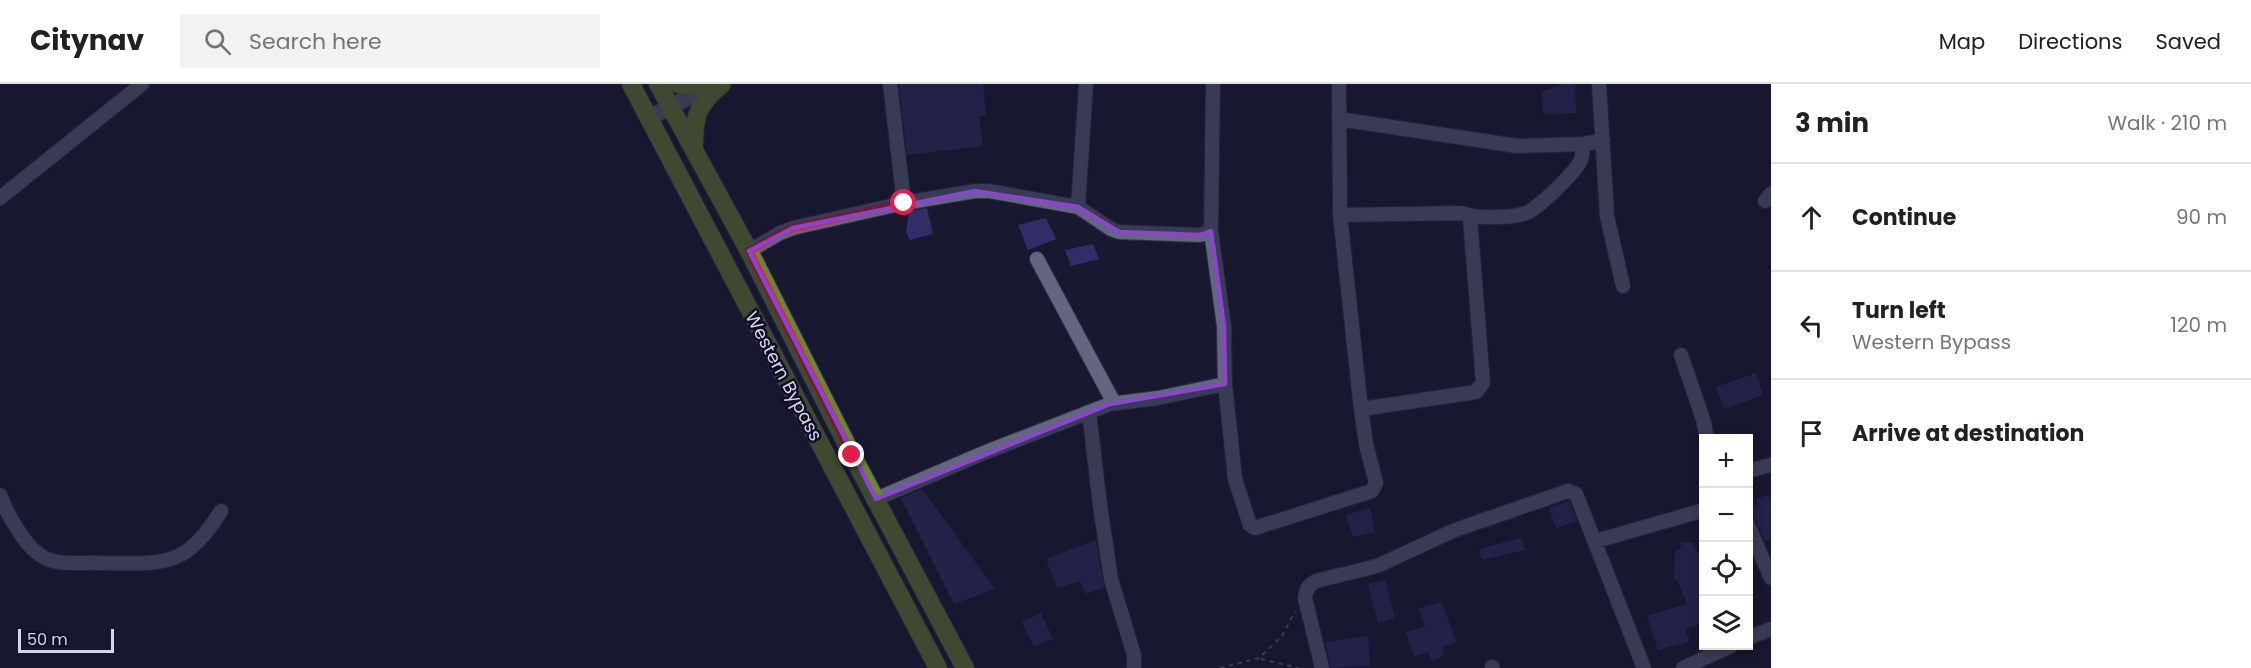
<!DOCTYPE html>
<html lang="en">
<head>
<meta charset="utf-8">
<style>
  body { margin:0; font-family:Poppins,sans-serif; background:#f2f2f2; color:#202124 }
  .controls { position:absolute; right:18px; bottom:18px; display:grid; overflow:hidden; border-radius:0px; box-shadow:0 3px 9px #0003 }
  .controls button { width:54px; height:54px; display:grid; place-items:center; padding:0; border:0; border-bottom:2px solid #e0e0e0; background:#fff; color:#202124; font:30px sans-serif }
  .scale { position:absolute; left:18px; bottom:15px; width:96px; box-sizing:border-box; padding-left:6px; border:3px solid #d6d7e9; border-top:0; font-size:16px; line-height:21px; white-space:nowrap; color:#d6d7e9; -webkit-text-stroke:4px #0f0e26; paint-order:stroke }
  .stop { position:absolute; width:18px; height:18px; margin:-14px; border:4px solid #e11d48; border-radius:50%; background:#fff }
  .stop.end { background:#e11d48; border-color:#fff; box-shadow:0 2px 6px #0008 }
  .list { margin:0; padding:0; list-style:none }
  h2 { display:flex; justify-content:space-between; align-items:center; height:78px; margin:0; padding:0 24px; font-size:26px }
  h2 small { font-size:20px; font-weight:400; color:#757577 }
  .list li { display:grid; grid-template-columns:39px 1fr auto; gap:18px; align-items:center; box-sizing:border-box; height:108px; padding:0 24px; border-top:2px solid #e0e0e0 }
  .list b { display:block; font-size:22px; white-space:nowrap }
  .list p { margin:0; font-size:20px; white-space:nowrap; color:#757577 }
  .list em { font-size:20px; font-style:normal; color:#757577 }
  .icon { flex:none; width:33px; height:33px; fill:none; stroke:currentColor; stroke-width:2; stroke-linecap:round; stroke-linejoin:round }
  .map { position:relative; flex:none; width:1771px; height:584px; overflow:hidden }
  header { display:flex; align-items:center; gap:36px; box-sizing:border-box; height:84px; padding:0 30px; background:#fff; border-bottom:2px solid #e0e0e0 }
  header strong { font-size:28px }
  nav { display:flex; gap:33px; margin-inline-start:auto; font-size:21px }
  .search { width:420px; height:54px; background:#f2f2f2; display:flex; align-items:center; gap:15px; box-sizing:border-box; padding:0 21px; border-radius:0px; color:#757577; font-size:22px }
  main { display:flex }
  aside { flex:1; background:#fff }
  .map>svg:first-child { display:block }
  .building { fill:#302d67 }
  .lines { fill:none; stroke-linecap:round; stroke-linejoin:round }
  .minor-casing { stroke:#333245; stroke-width:16 }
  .tertiary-casing { stroke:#333245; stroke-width:19 }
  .primary-casing { stroke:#333245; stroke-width:20 }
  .path { stroke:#626379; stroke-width:2; stroke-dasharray:4.5 4.5; stroke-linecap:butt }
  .minor { stroke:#636583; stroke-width:14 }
  .tertiary { stroke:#636583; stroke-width:16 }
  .primary { stroke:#6f8334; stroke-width:18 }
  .route { stroke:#e11d48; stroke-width:8 }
  .marked { fill:none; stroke:#8946c5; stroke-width:4.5; stroke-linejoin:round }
  .labels { text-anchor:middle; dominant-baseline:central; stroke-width:5; stroke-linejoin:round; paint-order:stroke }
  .street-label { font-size:18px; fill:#d6d7e9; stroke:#0f0e26 }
</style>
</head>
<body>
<header>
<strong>Citynav</strong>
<div class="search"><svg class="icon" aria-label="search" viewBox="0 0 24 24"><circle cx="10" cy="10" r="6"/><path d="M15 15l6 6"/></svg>Search here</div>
<nav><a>Map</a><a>Directions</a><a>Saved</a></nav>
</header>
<main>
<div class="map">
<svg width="1771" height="584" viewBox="0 0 1771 584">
  <rect width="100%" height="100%" fill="#181830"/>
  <path class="building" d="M899 0H983L986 31 979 33 983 62 907 71Z
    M1564 0H1575L1576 29 1543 30 1542 7Z
    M927 124 933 150 910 156 906 148 909 127Z
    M1046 134 1056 155 1028 166 1018 141Z
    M1093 160 1099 175 1071 182 1065 166Z
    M1756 289 1763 311 1724 325 1716 303Z
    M922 405 995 505 954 520 901 414Z
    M1768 411 1771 419V455L1765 457 1749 423 1758 420 1756 415Z
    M1569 417 1577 437 1556 444 1549 424Z
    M1370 424 1375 448 1353 453 1346 431Z
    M1521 454 1525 466 1482 476 1479 465Z
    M1096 456 1104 503 1086 510 1080 497 1057 504 1046 475Z
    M1682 458 1693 459 1695 466 1699 468V501L1704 500V539L1685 545 1689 558 1658 566 1647 532 1687 520 1677 496H1674L1675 466H1680Z
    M1385 496 1395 534 1378 539 1368 500Z
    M1442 518 1456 558 1442 563 1444 572 1432 577 1428 568 1414 572 1406 548 1425 543 1419 524Z
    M1041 529 1053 555 1034 562 1022 538Z
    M1368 552 1370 581 1331 584 1325 558Z"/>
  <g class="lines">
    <g class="minor-casing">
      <path id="minor" d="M890 0 904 119
        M1213 0 1211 147 1224 242 1225 300 1235 395 1250 441 1255 444 1372 407 1376 399 1366 360 1361 325 1340 131 1339 0
        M1599 0 1607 132 1623 202
        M1339 35 1517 62 1583 60 1603 57
        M0 114 142 0
        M1765 117 1771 110
        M1078 123 1086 0
        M1340 131 1462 129C1475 135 1513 134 1526 129 1539 124 1573 90 1580 78 1583 73 1582 66 1583 60
        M749 167 780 149 793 144 904 119 975 107H989L1078 123 1111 145 1119 148 1200 151 1211 147
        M1037 175 1114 319
        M1681 271 1703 335 1707 354
        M1361 325 1476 308 1483 299 1470 133
        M1089 328 1100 421 1111 495 1134 571V584
        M1748 387 1771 381
        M0 411C7 430 26 465 45 474 61 482 83 478 100 479 163 479 184 486 221 427
        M876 415 986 368 1110 320 1158 314 1225 300
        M1748 441 1771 494
        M1596 457 1704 426
        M1748 554 1771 545
        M1492 583 1493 584
        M1322 584 1305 514C1306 505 1308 502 1316 497L1377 482 1455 446 1568 407 1576 410 1644 584
        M1683 584 1731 562"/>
    </g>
    <g class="tertiary-casing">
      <path id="tertiary" d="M649 34 710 2"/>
    </g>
    <g class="primary-casing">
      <path id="primary" d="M631 0 938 584
        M658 0 749 167 852 371 965 584
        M678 0 691 2 701 0
        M694 66C694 32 696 22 722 0"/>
    </g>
    <path class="path" d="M1261 575 1299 584
      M1220 584 1259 574 1282 552 1295 527"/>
    <use href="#minor" class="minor"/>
    <use href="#tertiary" class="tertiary"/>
    <use href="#primary" class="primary"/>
  </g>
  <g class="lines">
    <path class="route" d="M852 371 749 167 780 149 793 144 904 119"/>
  </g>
  <path d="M0 0H1771V584H0ZM975 107 1078 123 1119 148 1200 151 1211 147 1224 242 1225 300 1110 320 876 415 749 167 793 144Z" fill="#181830" fill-opacity=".55" fill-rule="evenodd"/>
  <path class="marked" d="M975 107 1078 123 1119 148 1200 151 1211 147 1224 242 1225 300 1110 320 876 415 749 167 793 144Z"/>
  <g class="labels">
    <g class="street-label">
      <text transform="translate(784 292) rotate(62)">Western Bypass</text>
    </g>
  </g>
</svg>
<div class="controls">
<button>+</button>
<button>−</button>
<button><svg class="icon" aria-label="locate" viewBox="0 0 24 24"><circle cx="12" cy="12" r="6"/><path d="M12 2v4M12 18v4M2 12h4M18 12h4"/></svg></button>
<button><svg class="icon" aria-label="layers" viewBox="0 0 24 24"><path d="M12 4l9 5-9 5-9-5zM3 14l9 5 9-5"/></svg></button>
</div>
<div class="scale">50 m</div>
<div class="stop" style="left:904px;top:119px"></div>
<div class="stop end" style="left:852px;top:371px"></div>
</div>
<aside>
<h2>3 min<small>Walk · 210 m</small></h2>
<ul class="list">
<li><svg class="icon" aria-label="ahead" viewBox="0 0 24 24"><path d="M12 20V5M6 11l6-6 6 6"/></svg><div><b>Continue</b></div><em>90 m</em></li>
<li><svg class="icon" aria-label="left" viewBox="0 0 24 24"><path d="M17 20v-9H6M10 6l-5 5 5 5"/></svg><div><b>Turn left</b><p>Western Bypass</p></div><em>120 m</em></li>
<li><svg class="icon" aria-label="arrive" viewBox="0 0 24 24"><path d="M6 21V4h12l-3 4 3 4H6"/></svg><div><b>Arrive at destination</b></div></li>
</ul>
</aside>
</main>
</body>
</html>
